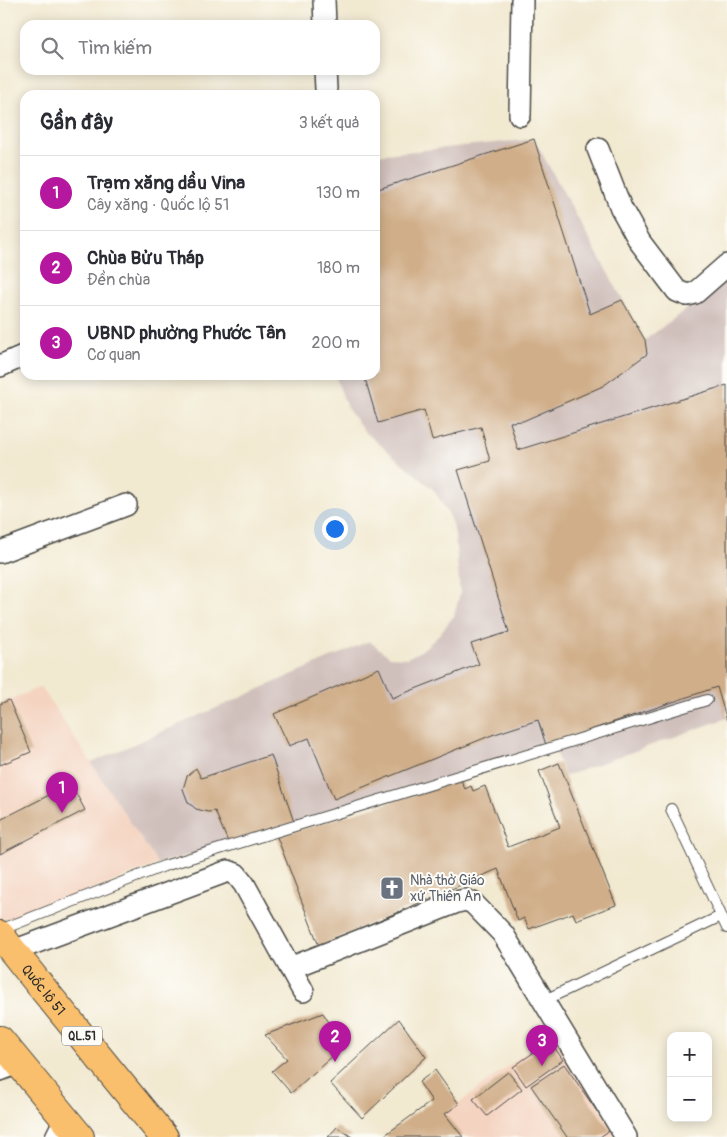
<!DOCTYPE html>
<html lang="vi">
<head>
<meta charset="utf-8">
<style>
  body { margin:0; font-family:Pangolin,sans-serif; background:#f2f2f3; color:#2b2b33 }
  .controls { position:absolute; right:15px; bottom:15px; display:grid; overflow:hidden; border-radius:10px; box-shadow:0 2px 12px #0003 }
  .controls button { width:45px; height:45px; display:grid; place-items:center; padding:0; border:0; border-bottom:1px solid #e1e1e2; background:#fff; color:#2b2b33; font:25px sans-serif }
  .you { position:absolute; left:334px; top:528px; width:18px; height:18px; margin:-12px; border:4px solid #fff; border-radius:50%; background:#1a73e8; box-shadow:0 0 0 8px #1a73e833 }
  .badge { display:grid; place-items:center; width:32px; height:32px; border-radius:50%; background:#b5179e; color:#fff; font-size:16px; font-weight:700 }
  .pin { position:absolute; translate:-50% -41px; filter:drop-shadow(0 1px 2px #0008) }
  .pin::after { content:''; position:absolute; top:26px; width:18px; height:15px; background:inherit; clip-path:polygon(0 0,100% 0,50% 100%) }
  .list { margin:0; padding:0; list-style:none }
  h2 { display:flex; justify-content:space-between; align-items:center; height:65px; margin:0; padding:0 20px; font-size:21px }
  h2 small { font-size:16px; font-weight:400; color:#7c7c81 }
  .list li { display:grid; grid-template-columns:32px 1fr auto; gap:15px; align-items:center; box-sizing:border-box; height:75px; padding:0 20px; border-top:1px solid #e1e1e2 }
  .list b { display:block; font-size:19px; white-space:nowrap }
  .list p { margin:0; font-size:16px; white-space:nowrap; color:#7c7c81 }
  .list em { font-size:16px; font-style:normal; color:#7c7c81 }
  .icon { flex:none; width:28px; height:28px; fill:none; stroke:currentColor; stroke-width:2; stroke-linecap:round; stroke-linejoin:round }
  .map { position:relative; flex:none; width:727px; height:1137px; overflow:hidden }
  .search { position:absolute; background:#fff; box-shadow:0 2px 12px #0003; left:20px; top:20px; width:360px; height:55px; display:flex; align-items:center; gap:12px; box-sizing:border-box; padding:0 18px; border-radius:15px; color:#7c7c81; font-size:19px }
  .panel { position:absolute; background:#fff; box-shadow:0 2px 12px #0003; left:20px; top:90px; width:360px; height:290px; border-radius:15px }
  .map>svg:first-child { display:block }
  .built { fill:#f4d3c0 }
  .industrial { fill:#d0c0bc }
  .building { fill:#d0ae89 }
  .lines { fill:none; stroke-linecap:round; stroke-linejoin:round }
  .lane-casing { stroke:#494844; stroke-width:12 }
  .street-casing { stroke:#494844; stroke-width:24 }
  .highway-casing { stroke:#494844; stroke-width:30 }
  .lane { stroke:#fff; stroke-width:10 }
  .street { stroke:#fff; stroke-width:21 }
  .highway { stroke:#f9bf6c; stroke-width:28 }
  .labels { text-anchor:middle; dominant-baseline:central; stroke-width:4; stroke-linejoin:round; paint-order:stroke }
  .shield { fill:#fdfcf7; stroke:#6a6a68; stroke-width:1 }
  .shield-label { font-size:12px; font-weight:bold; fill:#2b2b2b }
  .worship-label { font-size:14px; fill:#5b616d; stroke:#fdfcf7; text-anchor:start }
  .street-label { font-size:14px; fill:#2b2b2b; stroke:#fdfcf7 }
</style>
</head>
<body>
<div class="map">
<svg width="727" height="1137" viewBox="0 0 727 1137">
  <rect width="100%" height="100%" fill="#fdfcf7"/>
  <filter id="ink" filterUnits="userSpaceOnUse"><feTurbulence type="fractalNoise" baseFrequency=".02" numOctaves="2"/><feDisplacementMap in="SourceGraphic" scale="10" xChannelSelector="R" yChannelSelector="G"/><feConvolveMatrix kernelMatrix="1 2 1 2 8 2 1 2 1" color-interpolation-filters="sRGB"/></filter>
  <filter id="wash" filterUnits="userSpaceOnUse"><feTurbulence type="fractalNoise" baseFrequency=".0096" numOctaves="4" result="noise"/><feDisplacementMap in="SourceGraphic" scale="20" xChannelSelector="R" yChannelSelector="G"/><feGaussianBlur stdDeviation="1.12" result="paint"/><feColorMatrix in="noise" values="0 0 0 0 0 0 0 0 0 0 0 0 0 0 0 0 0 1.4 0 .05"/><feComposite in="paint" operator="in"/></filter>
  <g filter="url(#wash)">
    <rect width="100%" height="100%" fill="#f2e9d1"/>
    <path class="built" d="M41 687 158 864 0 926V704Z
      M553 1032 615 1133 610 1137H415Z"/>
    <path class="industrial" d="M534 139 645 340 700 299 727 275V718L565 776 555 751 158 864 91 763 369 641 390 657 407 658 421 651 436 638 454 616 460 593 455 534 449 515 434 490 364 431 347 408 335 375H375V155Z"/>
    <g id="blocks">
      <path class="building" d="M534 139 590 314 622 300 645 340 647 354 603 386 523 421 510 422 518 450 727 385V721L717 687 546 745 538 720 492 735 334 799 309 738 289 746 274 714 379 668 392 698 479 664 471 644 509 632 458 470 490 461 481 427 432 440 424 410 378 423 364 375H375V190Z
        M9 700 31 752 0 765V704Z
        M271 755 294 822 228 842 215 811 208 812 196 809 188 802 183 789 187 776 196 768 201 778Z
        M559 763 616 905 576 920 573 913 529 929 524 918 518 921 498 869 319 946 277 837 461 780 465 789 471 786 473 791 485 786 508 847 560 827 539 771Z
        M71 784 85 810 0 854V820Z
        M323 1013 344 1046 291 1093 272 1071 287 1059 265 1035Z
        M399 1019 426 1057 362 1118 330 1083Z
        M550 1041 563 1060 526 1086 513 1067Z
        M564 1064 610 1130 600 1137H567L531 1086Z
        M435 1070 459 1104 445 1114 463 1137H387L385 1135 432 1101 419 1082Z
        M508 1072 522 1089 487 1116 473 1099Z
        M337 1127 352 1137H328Z"/>
    </g>
  </g>
  <g filter="url(#ink)">
    <use href="#blocks" fill-opacity="0" stroke="#494844" stroke-width="1"/>
    <g class="lines">
      <g class="lane-casing">
        <path id="lane" d="M671 809 727 928
          M0 930 164 866 707 700
          M543 1001 721 916"/>
      </g>
      <g class="street-casing">
        <path id="street" d="M324 0 325 25
          M325 70 326 89
          M520 115 522 0
          M598 149 621 208 640 242 677 291 687 295 695 293 727 265
          M0 366 25 355
          M0 552 126 505
          M13 951 228 871 236 874 244 884 303 991
          M290 968 457 902 465 900 473 903 503 934 626 1137
          M0 1070 18 1063
          M56 1137 65 1119"/>
      </g>
      <g class="highway-casing">
        <g id="highway">
          <path id="s1" d="M0 935 35 979 164 1137"/>
          <path d="M0 1040 80 1137"/>
        </g>
      </g>
      <use href="#lane" class="lane"/>
      <use href="#street" class="street"/>
      <use href="#highway" class="highway"/>
    </g>
  </g>
  <defs>
    <g id="church-square" transform="scale(1.25)"><rect x="-9" y="-9" width="18" height="18" rx="4" fill="#6b7280" stroke="#fdfcf7"/><path d="M-1.2-6h2.4v3.5h3.3v2.4h-3.3V6h-2.4V-.1h-3.3v-2.4h3.3Z" fill="#fff"/></g>
  </defs>
  <g fill-rule="evenodd">
    <use href="#church-square" x="392" y="888"/>
  </g>
  <g class="labels">
    <rect class="shield" x="62" y="1026.5" width="40" height="19" rx="4"/>
    <g class="shield-label">
      <text x="82" y="1036">QL.51</text>
    </g>
    <g class="worship-label">
      <text x="410" y="880">Nhà thờ Giáo<tspan x="410" dy="16">xứ Thiên An</tspan></text>
    </g>
    <g class="street-label">
      <text stroke="none"><textPath href="#s1" startOffset="70">Quốc lộ 51</textPath></text>
    </g>
  </g>
</svg>
<div class="controls">
<button>+</button>
<button>−</button>
</div>
<div class="you"></div>
<div class="pin badge" style="left:62px;top:813px">1</div>
<div class="pin badge" style="left:335px;top:1062px">2</div>
<div class="pin badge" style="left:542px;top:1066px">3</div>
<div class="search"><svg class="icon" aria-label="search" viewBox="0 0 24 24"><circle cx="10" cy="10" r="6"/><path d="M15 15l6 6"/></svg>Tìm kiếm</div>
<section class="panel">
<h2>Gần đây<small>3 kết quả</small></h2>
<ul class="list">
<li><span class="badge">1</span><div><b>Trạm xăng dầu Vina</b><p>Cây xăng · Quốc lộ 51</p></div><em>130 m</em></li>
<li><span class="badge">2</span><div><b>Chùa Bửu Tháp</b><p>Đền chùa</p></div><em>180 m</em></li>
<li><span class="badge">3</span><div><b>UBND phường Phước Tân</b><p>Cơ quan</p></div><em>200 m</em></li>
</ul>
</section>
</div>
</body>
</html>
